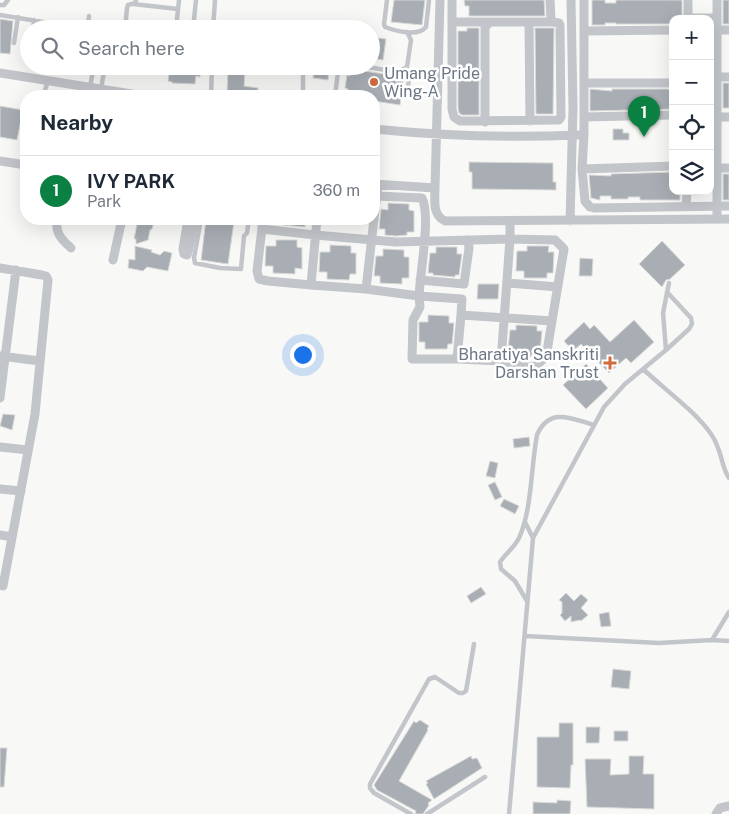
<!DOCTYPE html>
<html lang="en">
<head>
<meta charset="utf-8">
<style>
  body { margin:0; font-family:"Public Sans",sans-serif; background:#f2f2f3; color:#1f2937 }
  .controls { position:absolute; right:15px; top:15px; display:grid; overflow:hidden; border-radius:10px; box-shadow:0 5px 20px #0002 }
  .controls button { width:45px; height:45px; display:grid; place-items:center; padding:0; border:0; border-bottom:1px solid #e0e1e3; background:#fff; color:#1f2937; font:25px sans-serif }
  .you { position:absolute; left:302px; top:354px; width:18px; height:18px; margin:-12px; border:4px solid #fff; border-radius:50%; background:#1a73e8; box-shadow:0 0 0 8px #1a73e833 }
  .badge { display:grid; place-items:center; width:32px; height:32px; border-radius:50%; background:#0b8043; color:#fff; font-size:16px; font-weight:700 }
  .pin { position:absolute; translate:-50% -41px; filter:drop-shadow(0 1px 2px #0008) }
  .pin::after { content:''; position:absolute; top:26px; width:18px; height:15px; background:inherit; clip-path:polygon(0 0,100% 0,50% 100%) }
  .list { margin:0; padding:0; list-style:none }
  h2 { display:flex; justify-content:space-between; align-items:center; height:65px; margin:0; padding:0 20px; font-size:21px }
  h2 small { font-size:16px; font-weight:400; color:#747a83 }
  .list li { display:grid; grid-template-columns:32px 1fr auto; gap:15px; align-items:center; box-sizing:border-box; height:70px; padding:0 20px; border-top:1px solid #e0e1e3 }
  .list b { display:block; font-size:19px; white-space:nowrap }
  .list p { margin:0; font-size:16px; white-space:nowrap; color:#747a83 }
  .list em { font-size:16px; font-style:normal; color:#747a83 }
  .icon { flex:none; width:28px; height:28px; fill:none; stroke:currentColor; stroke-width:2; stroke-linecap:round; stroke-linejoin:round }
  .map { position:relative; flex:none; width:729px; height:814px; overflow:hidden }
  .search { position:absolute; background:#fff; box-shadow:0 5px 20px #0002; left:20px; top:20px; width:360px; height:55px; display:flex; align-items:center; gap:12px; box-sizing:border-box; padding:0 18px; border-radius:28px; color:#747a83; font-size:19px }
  .panel { position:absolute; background:#fff; box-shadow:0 5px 20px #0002; left:20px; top:90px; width:360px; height:135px; border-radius:20px }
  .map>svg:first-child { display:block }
  .building { fill:#a8aeb4; stroke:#dadad8 }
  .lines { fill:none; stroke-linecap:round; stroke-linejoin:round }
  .service { stroke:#c2c5c9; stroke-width:4.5 }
  .minor { stroke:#c2c5c9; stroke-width:9 }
  .poi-dot { fill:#d06b3e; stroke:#fff; stroke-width:2 }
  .labels { text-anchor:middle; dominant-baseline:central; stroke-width:5; stroke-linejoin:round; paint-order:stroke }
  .poi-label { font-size:16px; fill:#6b7784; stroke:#fff; text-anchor:start }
</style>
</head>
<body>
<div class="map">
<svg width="729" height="814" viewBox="0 0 729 814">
  <rect width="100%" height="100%" fill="#f8f8f6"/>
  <path class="building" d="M394 0H425L422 25 391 22Z
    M464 0H544L545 16H469V6H465Z
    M592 0H605V3H616V0H682V19H673V24H616V23H605V25H592Z
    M723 0H729V24H723Z
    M0 19 13 21 10 54 0 53Z
    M467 28H479V115H462L459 113 458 108V31H467Z
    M535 28H554L553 114H536Z
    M371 37 386 39 383 60 371 58Z
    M109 66H144L143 74 108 71Z
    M169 66H200V77L196 76 195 84 172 83V82L168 81 169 73H166Z
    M314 66H329L328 80 313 78Z
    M351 69 404 77 400 105 374 101V96H347L348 89 345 88 347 75 350 76Z
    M228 71 245 72 244 86 258 88V92H255V96H248V92H227Z
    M723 83H729V108H723Z
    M590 89 612 91V89H668L673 91V109L590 111Z
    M0 106 23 110 17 140 0 137Z
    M613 129H623V133H629V140H613Z
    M469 162 553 163V182H556V190L472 189V172H469Z
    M673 172V191H680V200H640V197H628V199H611V196H600V200L591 198 589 175 611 176V174Z
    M723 174H729V200H723Z
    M388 203 409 204V210L414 211V232H407V235L396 236 385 235V229H379L381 209 388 210Z
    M138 219H155L152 229 150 230 148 240 136 244V239H134Z
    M206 219 234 222 228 264 201 260Z
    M283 219H305V227L283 225Z
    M276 240H297V247L302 248V269L295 268V274L273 273V266H265L266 246H276Z
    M662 241 685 265 670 279 666 280 662 287 639 264Z
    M330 245 351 246V253H356V274H350L349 280 327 279V272H319L320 252H330Z
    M135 246 152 250 151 252 160 255 164 251 172 253 168 271 147 267 143 271 128 268 129 259 135 260Z
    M527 246H549L548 252H554L553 273H547V278H524V271H516L517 251H527Z
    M436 247H457V254H462L459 275H455V277L433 275V273H428L430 253H436Z
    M383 249 404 250V257H409V278H402V284L380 283V276H374L376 256H383Z
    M580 258 593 259 592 276H579Z
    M478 284H499L498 299H477Z
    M428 315 449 316V323H454L452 344H448L447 349H425V342H419V322H428Z
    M634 320 654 342 631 363 626 358 609 373 581 344 573 351 564 341 584 322 590 329 594 325 610 342Z
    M516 325 537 326V331H542L540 352H535V357H513V350H508L510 330H516Z
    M586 364 608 388 586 409 563 385Z
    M3 414 15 415 12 430 0 426Z
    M529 437 530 446 514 448 513 439Z
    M490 461 498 463 495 478 486 476Z
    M495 482 502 497 495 500 488 485Z
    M504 499 519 506 515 514 500 506Z
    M481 587 486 594 471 603 467 596Z
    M566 593 574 601 581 594 588 600 581 608 588 615 581 621 580 620 571 622V616L565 621 560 615 562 613V602L559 600Z
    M609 612 611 626 601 627 599 614Z
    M613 669 631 671 629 689 611 687Z
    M420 720 429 726 427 729 428 730 399 781 432 800 428 803 429 805 423 814H415L416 811 377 790 374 785 414 721 416 723Z
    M559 723H573V765H571L570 788 537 787V737H559Z
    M586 727H600L599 743H586Z
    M614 731H628V741H614Z
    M0 748H7L4 787H0Z
    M471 756 472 759 477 758 482 768 434 799 426 784 428 783 426 781Z
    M629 756H644L643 774H654V809L587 807 585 759H611L610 775 629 774Z
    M557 800 571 801 570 814H533V802L557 803Z"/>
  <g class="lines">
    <path class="service" d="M387 0 384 24 385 27C396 31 418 37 426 27L429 0
      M133 4 178 9
      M0 5H4L8 0
      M0 15 86 29
      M125 22 176 29
      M33 29 34 20
      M87 29 89 16
      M125 29 127 8 128 5 135 3 136 0
      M176 29 179 0
      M193 29 196 0
      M213 29 215 0
      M14 43 18 17
      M303 66V96
      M361 66 398 72 407 67 411 40 407 32
      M165 67V66
      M403 70C412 75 408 86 406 95
      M90 87 94 66
      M101 89 105 66
      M43 96 48 81
      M211 96 212 66
      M335 96 338 72 344 66
      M201 219 194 258 195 263 220 268 241 269 244 236 247 233 249 219
      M666 350 689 329 692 324 691 318 667 292
      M643 369C664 389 695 411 711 434 722 449 721 467 729 478
      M525 522 533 538
      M527 601 515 581 501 569 500 562C506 553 514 548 519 538 532 510 531 466 537 435 549 407 571 418 594 425
      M525 636 659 643 712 640 729 641
      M712 640 729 612
      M411 814 374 793 370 788V784L429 679 435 677 459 693H463L466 691 474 644
      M427 814 485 777
      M509 814 533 538 604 407 625 384 666 350 663 313 669 283"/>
    <path class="minor" d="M440 0 435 188C435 200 432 215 445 221L729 219
      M452 0V109L454 117 460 121 559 120 561 117 560 25 559 23 553 22 551 19 550 0
      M584 0V135L582 169 585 201 590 207 594 208 729 206
      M688 18H717
      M688 19V0
      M452 22H490
      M529 22 530 121
      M717 30H729
      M584 31 673 30
      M0 73 144 96
      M717 77H729
      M584 83H673
      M584 117 673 115
      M717 117H729
      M485 122V27L490 22H553
      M374 129C444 136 508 138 578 135
      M0 161 26 165
      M717 168H729
      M582 169 673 166
      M374 184 435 188
      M686 206 687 191
      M57 219C55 233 61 239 71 248
      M188 219 183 249 184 254 187 255 188 252 195 219
      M263 219 257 271 259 279 268 281 311 285
      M317 219 311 285 366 289 419 296C420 273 431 216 422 198L376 196
      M717 219V0
      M570 221 573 107 571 0
      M262 229 315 235 396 242 510 239 555 240 564 249 546 357 534 367 501 361 510 239V221
      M113 260 122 219
      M0 268 42 275 46 276 48 280 35 414 3 586
      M420 280 464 284 469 248 468 240
      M507 283 558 287
      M366 289 378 184
      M461 315 462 299 419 296 420 307 413 320 412 359H457L461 315 552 321
      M0 356 40 361
      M457 359 501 361
      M0 398 16 270
      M0 447 28 450
      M0 489 21 491
      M0 535 12 537
      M716 814 720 808 729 806"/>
  </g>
  <g class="poi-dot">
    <circle cx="374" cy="82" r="5"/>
    <path d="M607.5 355.5h5v5h5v5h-5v5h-5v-5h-5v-5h5z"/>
  </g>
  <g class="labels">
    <g class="poi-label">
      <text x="384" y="73">Umang Pride<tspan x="384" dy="18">Wing-A</tspan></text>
      <text x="599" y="354" text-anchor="end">Bharatiya Sanskriti<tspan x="599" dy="18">Darshan Trust</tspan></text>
    </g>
  </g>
</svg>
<div class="controls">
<button>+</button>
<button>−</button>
<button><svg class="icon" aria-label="locate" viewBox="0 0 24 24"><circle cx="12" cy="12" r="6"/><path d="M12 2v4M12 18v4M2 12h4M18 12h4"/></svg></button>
<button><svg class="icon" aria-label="layers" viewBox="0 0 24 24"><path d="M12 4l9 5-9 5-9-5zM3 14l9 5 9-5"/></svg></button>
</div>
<div class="you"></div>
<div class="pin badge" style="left:644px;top:137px">1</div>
<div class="search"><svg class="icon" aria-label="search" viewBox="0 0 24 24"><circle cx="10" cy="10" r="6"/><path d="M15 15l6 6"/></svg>Search here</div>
<section class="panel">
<h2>Nearby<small></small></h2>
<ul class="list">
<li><span class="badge">1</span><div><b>IVY PARK</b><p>Park</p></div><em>360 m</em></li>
</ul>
</section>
</div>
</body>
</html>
